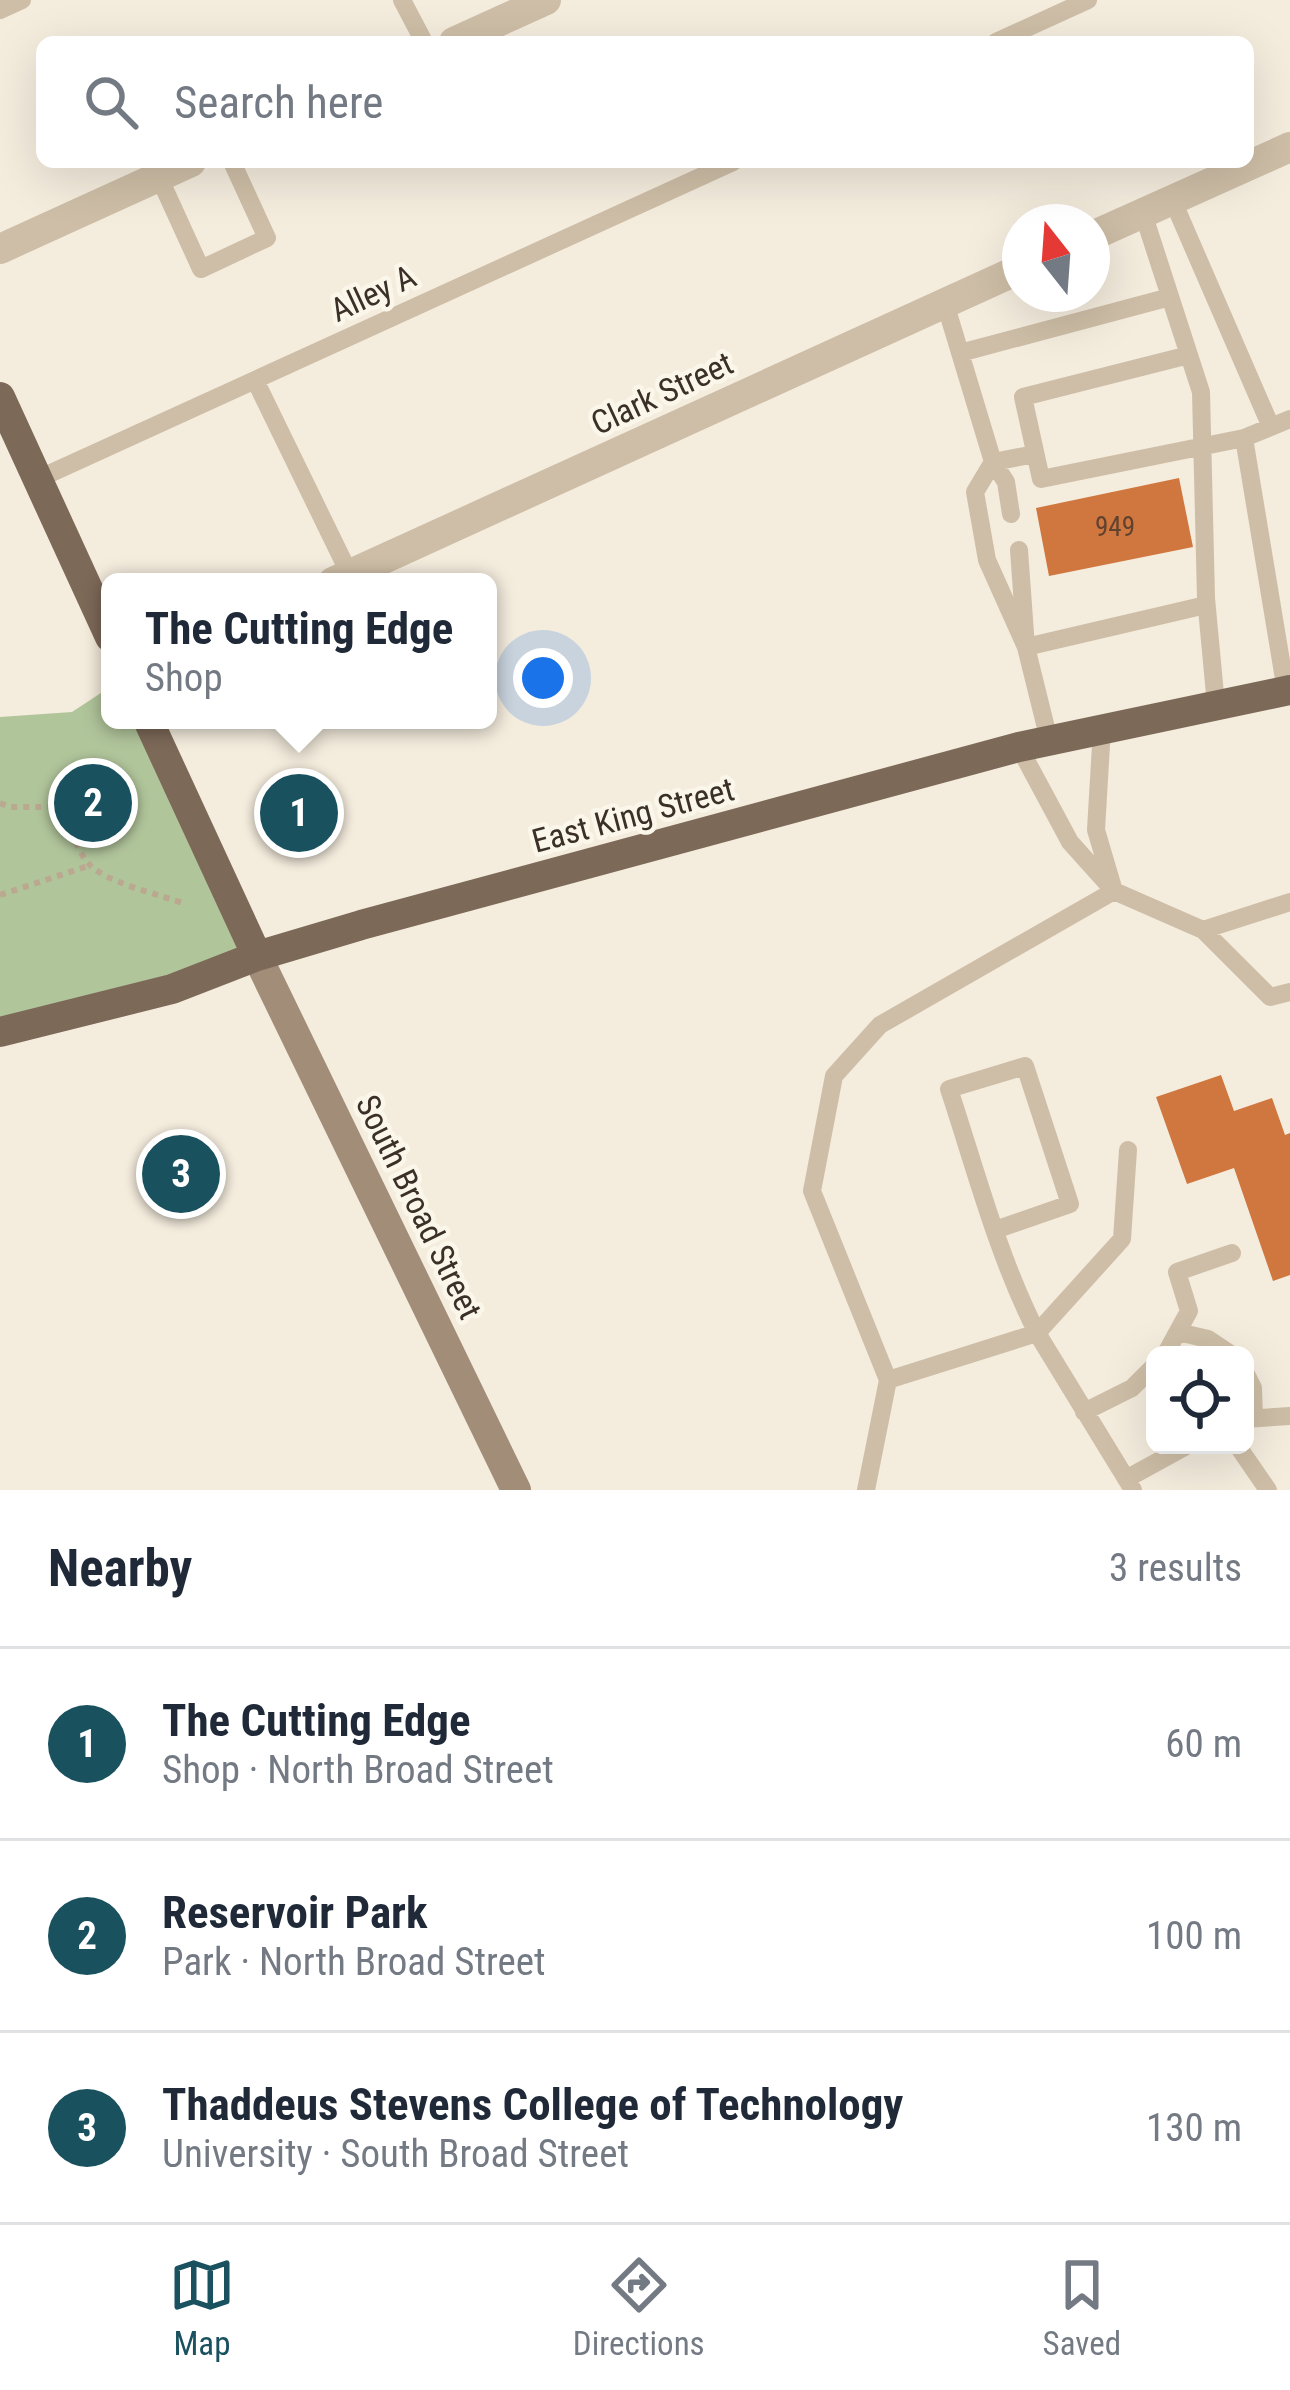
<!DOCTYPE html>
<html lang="en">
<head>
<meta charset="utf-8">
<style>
  body { margin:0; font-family:"Roboto Condensed",sans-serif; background:#f6f6f7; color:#1f2937 }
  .controls { position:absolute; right:36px; bottom:36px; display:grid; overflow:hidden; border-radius:18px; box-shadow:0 12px 48px #0002 }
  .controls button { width:108px; height:108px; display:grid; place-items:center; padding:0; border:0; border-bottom:3px solid #e0e1e3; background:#fff; color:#1f2937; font:60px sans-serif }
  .compass { position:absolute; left:1002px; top:204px; width:108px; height:108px; border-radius:50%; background:#fff; box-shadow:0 12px 48px #0002; rotate:343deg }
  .you { position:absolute; left:543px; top:678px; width:42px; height:42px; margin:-30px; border:9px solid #fff; border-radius:50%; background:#1a73e8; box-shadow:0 0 0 18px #1a73e833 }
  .badge { display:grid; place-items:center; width:78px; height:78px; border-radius:50%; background:#1a515f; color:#fff; font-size:39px; font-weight:700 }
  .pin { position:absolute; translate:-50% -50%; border:6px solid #fff; box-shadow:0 3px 12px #0006 }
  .popup { position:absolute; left:101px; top:573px; width:396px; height:156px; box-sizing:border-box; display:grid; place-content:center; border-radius:18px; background:#fff; filter:drop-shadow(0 3px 9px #0005); font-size:39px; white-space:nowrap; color:#747a83 }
  .popup b { font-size:45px; color:#1f2937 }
  .popup::after { content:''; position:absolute; left:50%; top:100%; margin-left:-24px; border:24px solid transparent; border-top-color:#fff }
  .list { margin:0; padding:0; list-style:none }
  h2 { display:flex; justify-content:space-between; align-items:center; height:156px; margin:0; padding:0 48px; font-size:51px }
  h2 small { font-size:39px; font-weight:400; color:#747a83 }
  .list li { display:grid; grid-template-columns:78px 1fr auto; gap:36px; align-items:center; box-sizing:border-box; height:192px; padding:0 48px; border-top:3px solid #e0e1e3 }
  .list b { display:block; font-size:45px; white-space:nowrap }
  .list p { margin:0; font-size:39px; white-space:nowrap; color:#747a83 }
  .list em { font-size:39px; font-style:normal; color:#747a83 }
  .icon { flex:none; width:66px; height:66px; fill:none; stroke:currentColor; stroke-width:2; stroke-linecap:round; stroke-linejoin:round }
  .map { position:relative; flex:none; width:1290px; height:1490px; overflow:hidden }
  .search { position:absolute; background:#fff; box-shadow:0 12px 48px #0002; left:36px; right:36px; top:36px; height:132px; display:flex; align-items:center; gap:30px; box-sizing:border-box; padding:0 42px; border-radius:18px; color:#747a83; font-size:45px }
  .sheet { height:732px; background:#fff }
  nav { display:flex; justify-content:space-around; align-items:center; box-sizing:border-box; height:168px; border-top:3px solid #e0e1e3; background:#fff; font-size:33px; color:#747a83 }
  nav a { display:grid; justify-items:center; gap:6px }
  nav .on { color:#1a515f }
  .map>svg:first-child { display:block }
  .green { fill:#b1c59b }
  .building { fill:#d0763f }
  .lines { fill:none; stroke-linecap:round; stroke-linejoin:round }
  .path { stroke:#baa891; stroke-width:6; stroke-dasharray:6 6; stroke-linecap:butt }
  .service { stroke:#cebea7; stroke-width:18 }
  .minor { stroke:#cebea7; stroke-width:30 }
  .secondary { stroke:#a28d78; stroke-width:30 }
  .primary { stroke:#7d6958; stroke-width:30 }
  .labels { text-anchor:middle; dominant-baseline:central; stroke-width:9; stroke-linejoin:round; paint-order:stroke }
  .number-label { font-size:27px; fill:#60422e }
  .street-label { font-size:33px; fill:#3a3028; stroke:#fbf6ea }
</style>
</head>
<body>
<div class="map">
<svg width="1290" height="1490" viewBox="0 0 1290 1490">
  <rect width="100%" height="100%" fill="#f4ecdd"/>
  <path class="green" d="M110 687V720H148L257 956 0 1032V717L72 712Z"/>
  <path class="building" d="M1179 478 1193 547 1049 576 1036 508Z
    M303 794 311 829 295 832 287 797Z
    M1221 1075 1234 1111 1272 1098 1285 1135 1290 1133V1275L1273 1281 1234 1168 1187 1184 1156 1097Z"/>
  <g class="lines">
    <path class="path" d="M0 803 10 807H53C72 821 73 846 88 863 103 882 161 895 186 904
      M0 895 88 866"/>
    <path class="service" d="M402 0 424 42
      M0 10 22 0
      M996 42 1088 0
      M159 177 201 269 267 238 232 162
      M1173 201 1271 427
      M1143 213 1201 392 1206 598 1216 705
      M945 303 993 462 975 492 987 560 1026 647 1049 740
      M960 353 1170 297
      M1189 355 1023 397 1041 479 1244 438 1290 419
      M255 380 350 575
      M1244 438 1286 691
      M38 479 733 162
      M1011 514 1006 482 993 462 1035 454
      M1019 550 1026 647 1206 605
      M1019 747 1070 842 1114 891 1096 830 1102 728
      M1203 930 1270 997 1290 992
      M995 1230 1070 1204 1025 1066 949 1089C976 1171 998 1256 1037 1333L1122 1239 1128 1150
      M1178 1332 1208 1339 1232 1355
      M1165 1355 1189 1311 1177 1272 1232 1253
      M1245 1372 1253 1388 1254 1417
      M888 1380 1037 1333 1133 1490
      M1084 1412 1132 1388 1155 1365
      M1245 1419 1290 1416
      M1237 1445 1268 1490
      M1126 1479 1188 1445
      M866 1490 888 1380 812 1191 834 1076 880 1025 1114 891 1203 930 1290 902"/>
    <path class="minor" d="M454 42 546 0
      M1092 236 1290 147
      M0 249 191 162
      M333 582 1020 269"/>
    <path class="secondary" d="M257 956 516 1490"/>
    <path class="primary" d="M0 397 110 637
      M148 720 257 956
      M0 1032 172 989 257 956 361 925 1019 747 1290 690"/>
  </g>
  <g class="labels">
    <g class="number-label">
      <text x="1115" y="527">949</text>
    </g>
    <g class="street-label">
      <text transform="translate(373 293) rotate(-25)">Alley A</text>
      <text transform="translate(662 393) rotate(-25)">Clark Street</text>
      <text transform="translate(633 815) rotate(-15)">East King Street</text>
      <text transform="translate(419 1207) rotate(64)">South Broad Street</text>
    </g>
  </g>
</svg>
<div class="controls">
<button><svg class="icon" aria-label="locate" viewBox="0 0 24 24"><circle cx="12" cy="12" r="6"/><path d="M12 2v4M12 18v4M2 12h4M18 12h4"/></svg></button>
</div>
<svg class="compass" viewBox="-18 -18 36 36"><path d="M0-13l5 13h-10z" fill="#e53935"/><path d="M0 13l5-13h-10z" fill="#747a83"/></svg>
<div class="you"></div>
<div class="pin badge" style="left:299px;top:813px">1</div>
<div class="popup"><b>The Cutting Edge</b>Shop</div>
<div class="pin badge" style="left:93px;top:803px">2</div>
<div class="pin badge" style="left:181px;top:1174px">3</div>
<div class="search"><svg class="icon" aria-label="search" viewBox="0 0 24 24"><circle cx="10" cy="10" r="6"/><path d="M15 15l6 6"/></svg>Search here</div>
</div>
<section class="sheet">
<h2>Nearby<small>3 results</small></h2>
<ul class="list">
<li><span class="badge">1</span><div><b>The Cutting Edge</b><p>Shop · North Broad Street</p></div><em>60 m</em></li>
<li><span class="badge">2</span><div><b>Reservoir Park</b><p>Park · North Broad Street</p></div><em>100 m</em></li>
<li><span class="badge">3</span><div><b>Thaddeus Stevens College of Technology</b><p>University · South Broad Street</p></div><em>130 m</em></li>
</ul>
</section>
<nav>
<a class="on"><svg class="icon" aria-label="map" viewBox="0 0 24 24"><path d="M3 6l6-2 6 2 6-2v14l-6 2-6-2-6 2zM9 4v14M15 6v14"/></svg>Map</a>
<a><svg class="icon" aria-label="directions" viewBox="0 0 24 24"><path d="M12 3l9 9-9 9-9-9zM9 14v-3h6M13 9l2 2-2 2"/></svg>Directions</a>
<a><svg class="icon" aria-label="saved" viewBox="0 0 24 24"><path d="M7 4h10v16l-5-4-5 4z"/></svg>Saved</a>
</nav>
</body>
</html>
